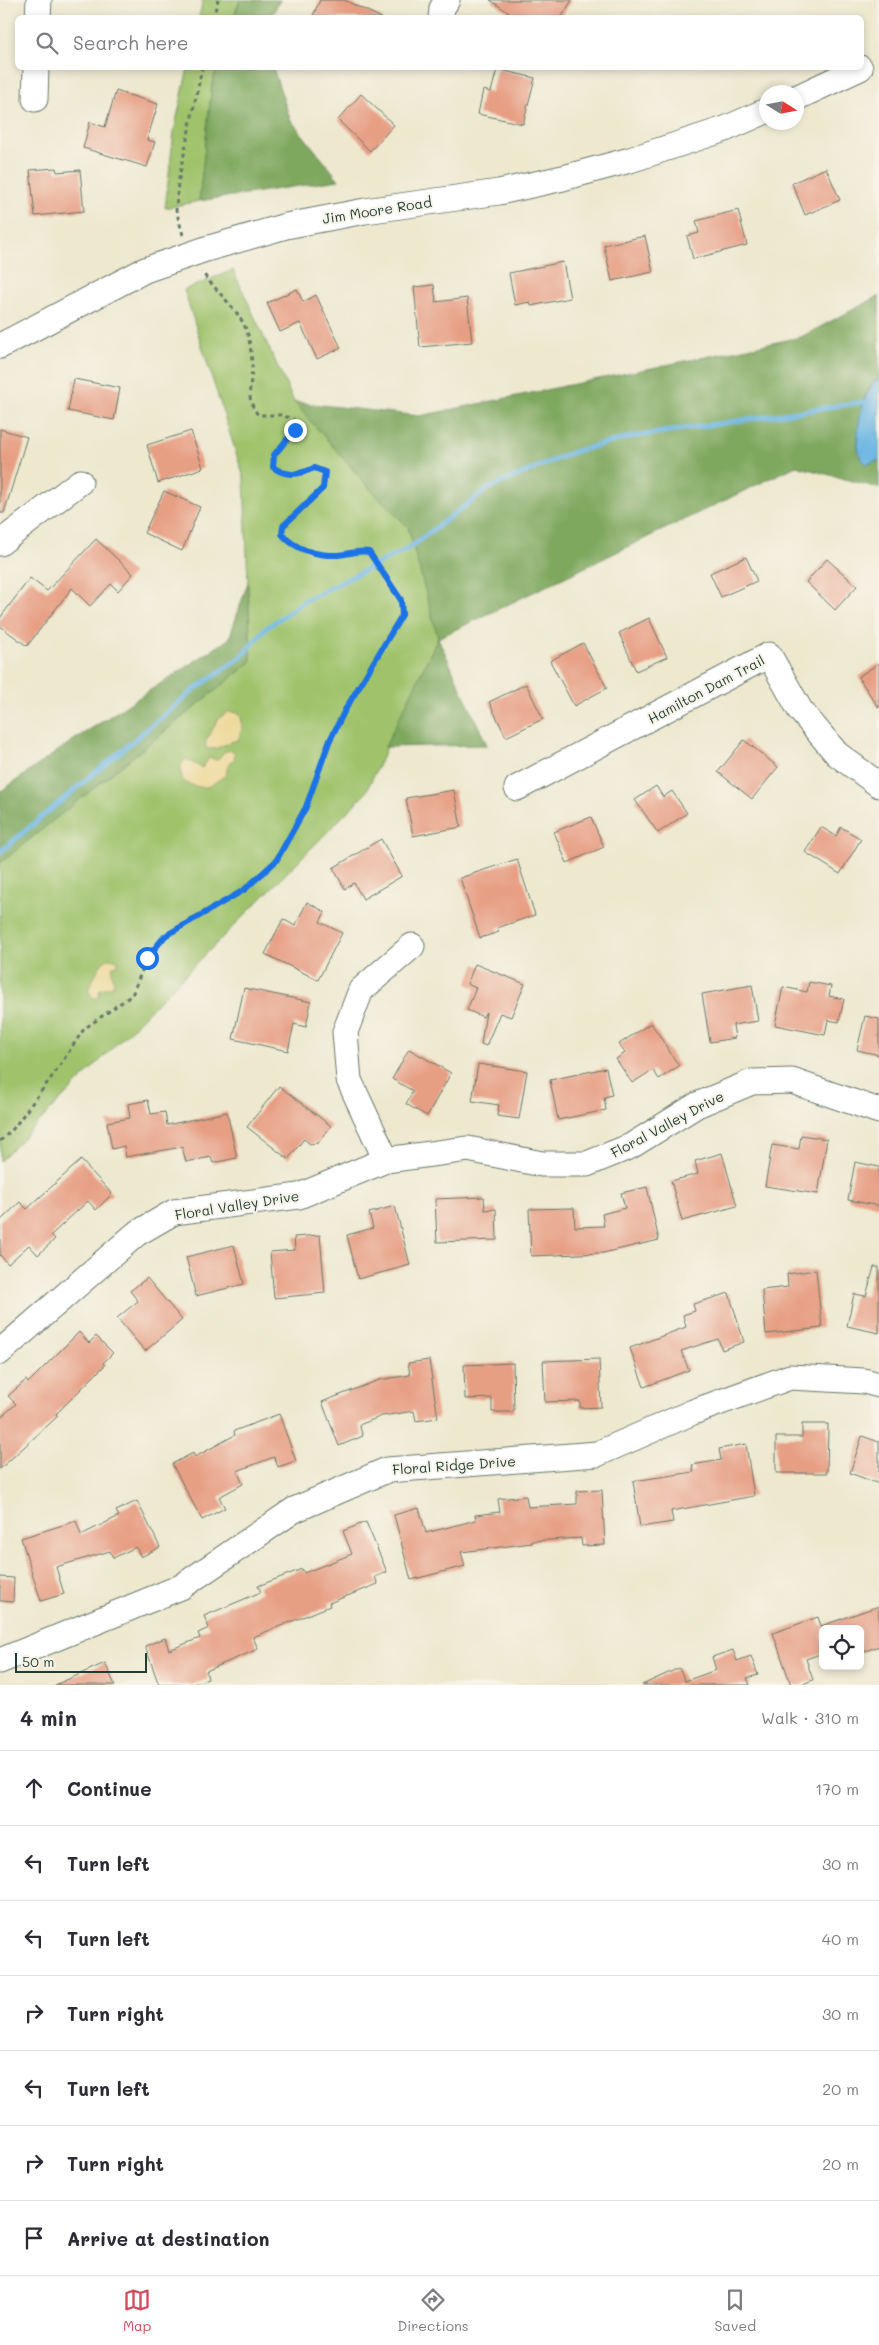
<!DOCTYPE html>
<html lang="en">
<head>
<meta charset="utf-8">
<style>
  body { margin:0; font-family:Mali,sans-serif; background:#f2f2f3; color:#2b2b33 }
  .controls { position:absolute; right:15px; bottom:15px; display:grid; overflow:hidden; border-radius:8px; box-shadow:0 2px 8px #0003 }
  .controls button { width:45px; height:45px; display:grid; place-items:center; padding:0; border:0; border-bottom:1px solid #e1e1e2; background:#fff; color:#2b2b33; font:25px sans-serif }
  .compass { position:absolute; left:759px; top:85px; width:45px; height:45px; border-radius:50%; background:#fff; box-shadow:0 2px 8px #0003; rotate:101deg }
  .scale { position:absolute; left:15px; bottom:12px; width:132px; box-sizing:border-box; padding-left:5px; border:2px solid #1f3d34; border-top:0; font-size:14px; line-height:18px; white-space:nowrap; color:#1f3d34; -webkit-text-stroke:4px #f7f3e8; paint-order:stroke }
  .stop { position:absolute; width:15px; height:15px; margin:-11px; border:4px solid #1a73e8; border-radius:50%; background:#fff }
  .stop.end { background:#1a73e8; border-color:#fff; box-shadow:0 1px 5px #0008 }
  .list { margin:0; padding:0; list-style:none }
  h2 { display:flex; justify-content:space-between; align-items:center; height:65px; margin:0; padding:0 20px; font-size:21px }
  h2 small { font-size:16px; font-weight:400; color:#7c7c81 }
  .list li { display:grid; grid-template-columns:32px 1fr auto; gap:15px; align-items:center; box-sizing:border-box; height:75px; padding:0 20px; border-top:1px solid #e1e1e2 }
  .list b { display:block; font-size:19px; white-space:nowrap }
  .list em { font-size:16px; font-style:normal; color:#7c7c81 }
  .icon { flex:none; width:28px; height:28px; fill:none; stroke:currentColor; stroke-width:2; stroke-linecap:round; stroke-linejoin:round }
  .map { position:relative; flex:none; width:879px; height:1685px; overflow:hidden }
  .search { position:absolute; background:#fff; box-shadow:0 2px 8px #0003; left:15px; right:15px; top:15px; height:55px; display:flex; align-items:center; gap:12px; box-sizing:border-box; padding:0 18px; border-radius:8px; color:#7c7c81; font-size:19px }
  .sheet { height:590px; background:#fff }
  nav { display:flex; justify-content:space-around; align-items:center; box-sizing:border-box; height:70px; border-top:1px solid #e1e1e2; background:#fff; font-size:14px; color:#7c7c81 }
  nav a { display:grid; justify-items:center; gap:2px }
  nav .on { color:#d1495b }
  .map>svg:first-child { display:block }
  .green { fill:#9fc26b; stroke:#5f8050 }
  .forest { fill:#7fa85f; stroke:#4f724a }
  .sand { fill:#eeda9e; stroke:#868c69 }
  .water { fill:#6bb5e3; stroke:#45798c }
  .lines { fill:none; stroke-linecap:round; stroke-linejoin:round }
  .stream { stroke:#6bb5e3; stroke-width:5 }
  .building { fill:#e79f84 }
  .minor-casing { stroke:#67796a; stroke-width:27 }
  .path { stroke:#67796a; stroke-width:3; stroke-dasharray:4 4; stroke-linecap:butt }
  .minor { stroke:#fff; stroke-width:25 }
  .route { stroke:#1a73e8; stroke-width:6 }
  .labels { text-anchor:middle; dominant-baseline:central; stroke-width:4; stroke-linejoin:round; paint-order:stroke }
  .street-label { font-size:14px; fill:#1f3d34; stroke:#f7f3e8 }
</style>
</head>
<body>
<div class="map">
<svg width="879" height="1685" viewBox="0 0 879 1685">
  <rect width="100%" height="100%" fill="#f7f3e8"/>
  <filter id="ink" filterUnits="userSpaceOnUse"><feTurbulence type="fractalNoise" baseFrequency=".02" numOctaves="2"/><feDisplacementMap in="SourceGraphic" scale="10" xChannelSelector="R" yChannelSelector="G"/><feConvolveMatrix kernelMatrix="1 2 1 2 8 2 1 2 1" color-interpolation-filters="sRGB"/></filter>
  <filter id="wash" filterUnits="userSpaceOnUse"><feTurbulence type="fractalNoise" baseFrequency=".0096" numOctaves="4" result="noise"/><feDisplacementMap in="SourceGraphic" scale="20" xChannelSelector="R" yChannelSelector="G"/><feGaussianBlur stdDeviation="1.12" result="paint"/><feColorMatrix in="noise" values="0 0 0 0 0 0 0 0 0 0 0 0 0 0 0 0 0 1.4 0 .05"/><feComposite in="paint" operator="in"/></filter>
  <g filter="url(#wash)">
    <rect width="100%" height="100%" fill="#eee8cf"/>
    <path class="green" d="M203 0H240L234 17H199Z
      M188 68H217L212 84 199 201 165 208 174 131Z
      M233 270 294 402 373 492 408 526 438 638 365 794 0 1161V863L251 662 244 478 184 290Z"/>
    <path class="forest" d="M240 0H280L271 17H234Z
      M217 68H273L290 119 339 180 199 201 212 84Z
      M879 296V379C858 389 858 435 858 455L867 464 879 460V488L796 466 438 638 487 745 385 747 438 638 408 527 373 492 294 402 420 416 801 337Z
      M248 582 251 662 0 863V792L72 741 229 639Z"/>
    <path class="sand" d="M228 712 238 713C245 722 242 731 238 740 226 742 219 750 207 749L205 743 219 718Z
      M231 750 235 753 234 759 228 765 226 775C207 787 208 792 184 782 180 774 179 766 185 759L202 768 209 758 217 760 224 752Z
      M111 958 118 960V965L113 966C110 973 115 980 113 986L100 989 98 998H93L88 990C95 979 99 960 111 958Z"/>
    <path class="water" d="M879 379V460L867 464C848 456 861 387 879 379Z"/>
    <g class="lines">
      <path class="stream" d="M0 852 194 690 241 657 265 629 304 601 409 548 489 488 573 452 631 437 863 402"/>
    </g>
    <g id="blocks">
      <path class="building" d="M320 0H344L382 18H312Z
        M490 0H572L561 18H517Z
        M497 69 535 78 523 124 478 114 483 90 491 92Z
        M116 91 158 104 147 140 155 142 147 167 83 148 90 122 105 127Z
        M361 94 394 125 370 151 338 120Z
        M56 168 57 172 80 170 84 211 35 216 30 170Z
        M826 168 840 200 805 215 792 183Z
        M738 210 747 245 693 259 687 236 699 233 696 221Z
        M645 236 653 272 612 281 604 245Z
        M563 262 570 298 531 306 530 302 515 305 509 273Z
        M434 285 436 302 467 298 472 342 420 347 414 287Z
        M297 289 303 302 316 295 341 348 317 359 300 323 280 332 267 303Z
        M74 379 120 388 114 420 68 411Z
        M0 429 27 437 4 513H0Z
        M191 431 203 468 158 483 147 445Z
        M164 491 200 507 182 551 144 533Z
        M96 539 133 574 118 591 111 584 90 606 72 588 27 646 0 626V618L30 578 47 591Z
        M746 557 757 581 721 597 710 573Z
        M827 559 857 586 835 610 806 582Z
        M649 618 667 657 636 671 619 633Z
        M583 643 607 688 574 706 550 661Z
        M879 663V708L858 677Z
        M526 684 543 719 506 737 489 702Z
        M744 740 778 767 752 799 718 772Z
        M656 786 663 797 672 791 687 813 658 833 635 800Z
        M454 790 461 827 413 836 406 798Z
        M591 817 604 847 567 863 554 832Z
        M821 827 836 836 841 827 861 839 840 874 805 852Z
        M381 839 402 876 363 899 354 883 345 889 333 868Z
        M517 859 535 915 497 928 499 932 480 938 460 878Z
        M307 902 325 912 320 922 342 933 318 980 265 954 283 919 295 926Z
        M475 964 525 984 511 1017 500 1013 486 1046 481 1044 486 1012 483 1017 467 1010 476 988 467 984Z
        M809 982 831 986 829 996 844 999 839 1022 828 1020 825 1035 775 1025 783 987 807 992Z
        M752 985 758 1021 733 1025 735 1038 710 1042 702 994Z
        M244 988 311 1002 306 1027 294 1024 288 1051 233 1039Z
        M865 1016 879 1019V1055L857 1050Z
        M651 1023 679 1066 659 1079 653 1070 632 1083 616 1059 625 1053 619 1044Z
        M409 1049 451 1073 427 1116 406 1104 413 1091 392 1079Z
        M478 1064 527 1071 519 1119 497 1116 499 1105 472 1101Z
        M606 1068 612 1095 604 1097 606 1110 558 1120 550 1080Z
        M279 1086 331 1126 318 1143 310 1144 304 1139 288 1159 247 1127Z
        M148 1100 151 1114 165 1112 167 1125 227 1112 237 1158 213 1163 211 1157 186 1162 182 1147 126 1157 124 1146 112 1149 107 1122 130 1118 128 1104Z
        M801 1135 827 1139 818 1194 765 1186 772 1145 799 1149Z
        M722 1153 737 1206 682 1221 671 1181 698 1174 695 1161Z
        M81 1160 112 1194 96 1210 88 1201 51 1235 55 1239 38 1255 29 1245 8 1264 0 1255V1221L20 1202 27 1209Z
        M855 1162 879 1167V1206L848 1200Z
        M647 1187 659 1240 603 1253 531 1256 529 1209 574 1208 575 1227 604 1226 602 1214 625 1208 621 1193Z
        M484 1197 485 1210 496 1209 497 1240 437 1242 435 1199Z
        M395 1206 410 1265 358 1279 347 1235 373 1228 369 1213Z
        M320 1235 325 1293 274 1298 270 1252 295 1250 294 1237Z
        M234 1245 244 1284 196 1296 186 1257Z
        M874 1267H879V1333L847 1326 854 1294 866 1296Z
        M816 1270 822 1328 766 1334 762 1290 788 1287 787 1274Z
        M147 1278 182 1320 145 1351 117 1318 138 1301 130 1291Z
        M729 1293 744 1342 722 1350 718 1339 681 1351 689 1370 644 1387 630 1348 686 1327 683 1315 695 1311 693 1304Z
        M79 1332 89 1343 96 1336 113 1353 103 1363 105 1365 56 1414 58 1416 0 1469V1418L16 1404 8 1396 26 1380 28 1383Z
        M599 1359 601 1407 580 1408V1401L545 1402 543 1361Z
        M429 1360 438 1418 416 1421 414 1411 382 1416 359 1425 363 1436 339 1446 322 1402 379 1380 410 1375 408 1363Z
        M513 1363 514 1412H492V1398L465 1399 464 1365Z
        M279 1414 296 1461 278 1467 274 1457 237 1471 243 1484 219 1497 225 1508 202 1520 172 1464 193 1453 195 1457 235 1435 234 1431Z
        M802 1424H828L827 1473H776V1437H802Z
        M862 1436 879 1442V1484L850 1473Z
        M746 1444 754 1496 671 1511 673 1522 640 1527 633 1481 694 1472 692 1465 721 1460 719 1449Z
        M602 1490 605 1545 582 1546 581 1538 532 1541V1543L461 1552 465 1566 411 1580 394 1515 419 1508 426 1533 476 1520 475 1515 500 1512 498 1499 526 1496 528 1507 577 1504V1491Z
        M137 1501 160 1547 141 1557 136 1547 113 1558 110 1551 56 1567 64 1594 41 1601 21 1538 76 1521 81 1535 119 1516 116 1511Z
        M366 1522 387 1572 375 1577 378 1584 329 1603 330 1606 253 1637 258 1649 206 1671 208 1679 191 1685H159L145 1646 165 1638 169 1650 200 1638 198 1633 209 1628 204 1616 261 1592 258 1586 302 1569 304 1573 352 1554 343 1531Z
        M0 1577 14 1578 13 1602 0 1601Z
        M879 1606V1646L860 1653V1629H822L823 1653 806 1659 813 1680 800 1685H791L773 1633 818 1617 821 1626Z
        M733 1650 737 1661 751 1656 758 1675 747 1678 750 1685H642L679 1668 685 1681 716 1670 712 1657Z
        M105 1663 115 1685H55Z"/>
    </g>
  </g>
  <g filter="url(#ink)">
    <use href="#blocks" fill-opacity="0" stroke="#67796a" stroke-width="1"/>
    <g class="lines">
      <g class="minor-casing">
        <path id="minor" d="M38 18 39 0
          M441 18 442 8 447 0
          M796 98 860 68
          M35 99 36 68
          M0 346 145 270 206 249 286 226 365 211 499 192 563 178 630 160 725 129 766 111
          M0 543 80 482
          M517 788 769 655 800 710 837 754 879 785
          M386 1160 349 1080 345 1032 361 990 412 946
          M0 1352 136 1234 174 1212 299 1196 386 1160 468 1149 542 1164H587L631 1146 697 1105 752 1082 792 1081 879 1111
          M0 1661 181 1587 294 1510 387 1470 597 1454 693 1412 790 1377 864 1381 879 1385"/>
      </g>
      <path class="path" d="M213 18 218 0
        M183 235 176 210 178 183 202 68
        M0 1141 12 1130 54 1074 84 1029 132 995 147 958 165 936 244 890 276 861 306 807 329 742 345 710 402 615 401 600 369 552C356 550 351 554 338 555 318 555 295 550 282 534L283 526 310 502 323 488 325 472 314 468C299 475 287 477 273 467L274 455 295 430 293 419 281 415H258C244 396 252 386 252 366 252 357 250 344 248 335 242 312 216 292 202 272"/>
      <use href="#minor" class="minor"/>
    </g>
  </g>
  <g class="lines" filter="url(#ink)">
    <path class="route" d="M147 958 165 936 244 890 276 861 306 807 329 742 345 710 402 615 401 600 369 552C356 550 351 554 338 555 318 556 295 550 282 534L283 526 323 488 325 472 314 468C299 475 286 477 273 467L274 455 295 430"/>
  </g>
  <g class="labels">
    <g class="street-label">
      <text transform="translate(377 210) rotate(-9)">Jim Moore Road</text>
      <text transform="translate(706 689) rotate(-28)">Hamilton Dam Trail</text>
      <text transform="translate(667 1124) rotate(-28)">Floral Valley Drive</text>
      <text transform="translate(237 1205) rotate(-9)">Floral Valley Drive</text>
      <text transform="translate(454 1465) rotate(-4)">Floral Ridge Drive</text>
    </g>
  </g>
</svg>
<div class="controls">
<button><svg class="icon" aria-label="locate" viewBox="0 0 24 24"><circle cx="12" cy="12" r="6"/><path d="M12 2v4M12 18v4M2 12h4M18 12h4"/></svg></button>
</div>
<svg class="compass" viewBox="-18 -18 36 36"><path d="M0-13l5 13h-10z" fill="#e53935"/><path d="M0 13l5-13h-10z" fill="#7c7c81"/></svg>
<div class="scale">50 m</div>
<div class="stop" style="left:147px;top:958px"></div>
<div class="stop end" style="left:295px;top:430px"></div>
<div class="search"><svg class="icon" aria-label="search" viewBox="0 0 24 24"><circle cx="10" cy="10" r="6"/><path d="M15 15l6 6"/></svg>Search here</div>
</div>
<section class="sheet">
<h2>4 min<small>Walk · 310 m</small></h2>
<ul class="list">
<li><svg class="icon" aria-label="ahead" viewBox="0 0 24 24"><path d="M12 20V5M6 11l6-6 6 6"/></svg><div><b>Continue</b></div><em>170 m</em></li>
<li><svg class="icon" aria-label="left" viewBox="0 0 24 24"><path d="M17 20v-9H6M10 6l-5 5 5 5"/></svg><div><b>Turn left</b></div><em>30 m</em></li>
<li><svg class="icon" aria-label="left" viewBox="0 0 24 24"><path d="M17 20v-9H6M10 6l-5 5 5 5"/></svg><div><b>Turn left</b></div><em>40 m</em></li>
<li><svg class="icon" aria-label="right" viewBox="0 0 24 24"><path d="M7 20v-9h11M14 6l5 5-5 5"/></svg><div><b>Turn right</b></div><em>30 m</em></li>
<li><svg class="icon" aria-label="left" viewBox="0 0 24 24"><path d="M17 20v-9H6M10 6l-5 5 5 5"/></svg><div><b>Turn left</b></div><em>20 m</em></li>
<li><svg class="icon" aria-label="right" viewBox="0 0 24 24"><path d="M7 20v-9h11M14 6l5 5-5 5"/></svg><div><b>Turn right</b></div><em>20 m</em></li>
<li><svg class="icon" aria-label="arrive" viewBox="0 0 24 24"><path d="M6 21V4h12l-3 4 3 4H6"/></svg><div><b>Arrive at destination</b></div></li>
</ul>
</section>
<nav>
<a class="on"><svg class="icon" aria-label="map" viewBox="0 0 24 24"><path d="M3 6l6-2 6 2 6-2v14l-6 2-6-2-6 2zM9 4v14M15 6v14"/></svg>Map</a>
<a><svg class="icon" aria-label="directions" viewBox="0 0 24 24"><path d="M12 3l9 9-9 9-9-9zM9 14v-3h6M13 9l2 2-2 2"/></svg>Directions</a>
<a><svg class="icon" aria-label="saved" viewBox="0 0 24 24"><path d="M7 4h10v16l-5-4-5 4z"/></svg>Saved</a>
</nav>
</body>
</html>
